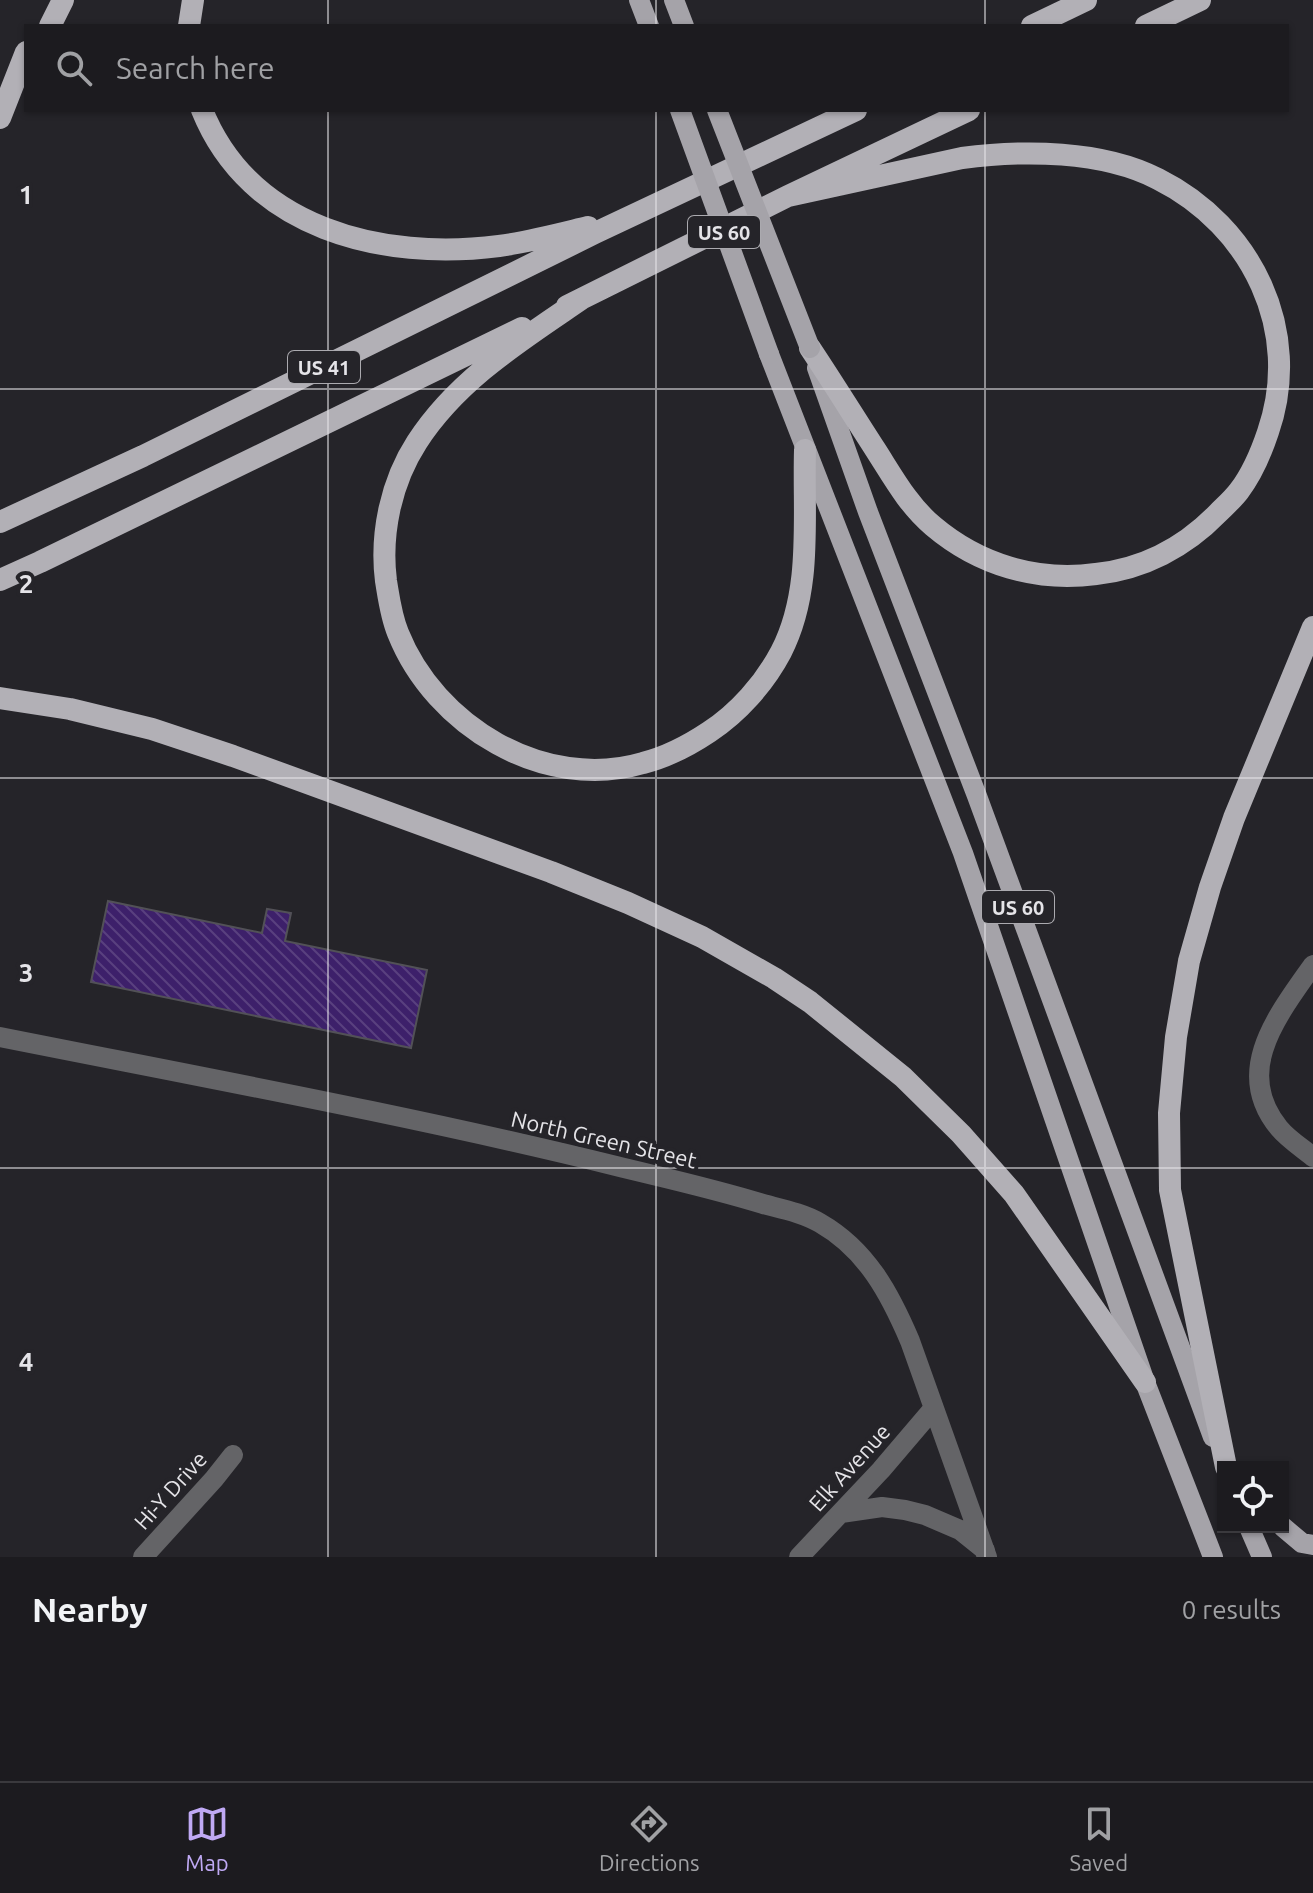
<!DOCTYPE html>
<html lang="en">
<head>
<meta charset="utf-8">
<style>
  body { margin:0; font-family:Ubuntu,sans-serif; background:#252428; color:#f1f3f6 }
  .controls { position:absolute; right:24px; bottom:24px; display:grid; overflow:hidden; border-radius:0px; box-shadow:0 2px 6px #0004 }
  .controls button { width:72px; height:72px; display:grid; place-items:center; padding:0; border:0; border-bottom:2px solid #3a393d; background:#1c1b1f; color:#f1f3f6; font:40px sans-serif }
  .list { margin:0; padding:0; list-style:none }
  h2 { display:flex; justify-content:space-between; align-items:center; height:104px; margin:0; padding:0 32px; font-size:34px }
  h2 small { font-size:26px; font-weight:400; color:#a0a1a4 }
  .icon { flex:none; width:44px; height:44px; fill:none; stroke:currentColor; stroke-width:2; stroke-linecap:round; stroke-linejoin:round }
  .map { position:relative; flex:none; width:1313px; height:1557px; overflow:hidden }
  .search { position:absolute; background:#1c1b1f; box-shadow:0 2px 6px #0004; left:24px; right:24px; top:24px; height:88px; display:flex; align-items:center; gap:20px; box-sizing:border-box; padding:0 28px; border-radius:0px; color:#a0a1a4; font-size:30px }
  .sheet { height:224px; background:#1c1b1f }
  nav { display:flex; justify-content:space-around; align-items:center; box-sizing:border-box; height:112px; border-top:2px solid #3a393d; background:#1c1b1f; font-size:22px; color:#a0a1a4 }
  nav a { display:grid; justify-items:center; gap:4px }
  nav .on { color:#bfa9f4 }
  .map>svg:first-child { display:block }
  .building { fill:url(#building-back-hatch); stroke:#525157; stroke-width:2 }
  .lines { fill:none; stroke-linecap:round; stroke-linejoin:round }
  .minor { stroke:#646467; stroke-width:20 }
  .primary { stroke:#a5a3a9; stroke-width:20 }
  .trunk { stroke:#b2b0b6; stroke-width:22 }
  .primary-bridge { stroke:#a5a3a9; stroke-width:20 }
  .grid { fill:none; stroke:#e5e4e8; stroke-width:2; stroke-opacity:0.55 }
  .labels { text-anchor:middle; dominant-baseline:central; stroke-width:8; stroke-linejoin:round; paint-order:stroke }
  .shield { fill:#252429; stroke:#abaaaf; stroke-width:2 }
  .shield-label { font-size:20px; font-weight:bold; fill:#e5e4e8 }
  .street-label { font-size:22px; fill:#e5e4e8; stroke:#252429 }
  .grid-label { font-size:26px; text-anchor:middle; font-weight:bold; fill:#e5e4e8; stroke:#252429; stroke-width:8; stroke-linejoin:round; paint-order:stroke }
</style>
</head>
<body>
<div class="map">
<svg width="1313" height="1557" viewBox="0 0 1313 1557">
  <defs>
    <pattern id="building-back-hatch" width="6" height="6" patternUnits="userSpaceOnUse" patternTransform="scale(2)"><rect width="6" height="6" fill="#3d206a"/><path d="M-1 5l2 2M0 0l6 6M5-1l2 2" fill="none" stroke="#59407f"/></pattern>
  </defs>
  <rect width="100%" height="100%" fill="#252429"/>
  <path class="building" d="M108 901 262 933 267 909 291 913 285 941 427 970 411 1048 91 982Z"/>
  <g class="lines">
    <path class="minor" d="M1313 965C1278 1015 1232 1071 1279 1128 1288 1139 1302 1148 1313 1157
      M0 1037C206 1078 413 1116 616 1166 665 1178 715 1189 763 1204 782 1209 803 1213 820 1223 867 1250 890 1294 910 1341L987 1557
      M841 1513 882 1507 905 1510 925 1515 960 1530 985 1550
      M143 1557 214 1479 233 1455
      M799 1557 881 1470 933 1409"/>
    <path class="primary" d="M639 0 649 26
      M674 0 684 26
      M769 354 963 853 1145 1382 1213 1557
      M817 368 868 512 977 796 1213 1437
      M1249 1527 1262 1557
      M1283 1527 1302 1543 1313 1545"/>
    <path class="trunk" d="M50 26 63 0
      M189 26 193 0
      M1032 26 1086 0
      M1146 26 1200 0
      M202 110C250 229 382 261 499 246 529 242 559 234 588 227
      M0 118 26 52
      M788 196 962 158C1023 150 1102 150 1158 179 1252 226 1303 331 1268 432 1261 453 1252 474 1239 491 1233 499 1225 506 1218 513 1185 547 1143 569 1096 574 1037 582 979 565 933 526 908 505 893 477 875 449 853 415 832 381 810 348
      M580 300C520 341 457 380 417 442 391 482 380 534 386 581 389 599 391 616 398 633 435 726 544 792 643 763 667 757 688 746 709 732 738 713 764 684 781 652 813 590 803 517 805 450
      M567 306 788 196 969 110
      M0 522 143 456 595 233 856 110
      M0 580 40 562 522 328
      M0 698 70 709 152 729 233 756 551 872 628 903 702 937 774 978 810 1002 903 1077 961 1134 1014 1194 1145 1382
      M1226 1467 1170 1190 1169 1113 1176 1037 1189 961 1210 887 1234 818 1313 627"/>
    <path class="primary-bridge" d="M680 110 769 354
      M717 110 810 348"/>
  </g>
  <path class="grid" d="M328 0V26M656 0V26M985 0V26M328 110V1557M656 110V1557M985 110V1557M0 389H1313M0 778H1313M0 1168H1313"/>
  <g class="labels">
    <g class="shield">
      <rect x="688" y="216" width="72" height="32" rx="6"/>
      <rect x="288" y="351" width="72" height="32" rx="6"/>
      <rect x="982" y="891" width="72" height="32" rx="6"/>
    </g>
    <g class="shield-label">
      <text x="724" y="232">US 60</text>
      <text x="324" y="367">US 41</text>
      <text x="1018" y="907">US 60</text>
    </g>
    <g class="street-label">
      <text transform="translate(604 1139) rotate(13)">North Green Street</text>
      <text transform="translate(849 1467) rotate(-48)">Elk Avenue</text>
      <text transform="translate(170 1490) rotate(-48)">Hi-Y Drive</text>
    </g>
  </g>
  <g class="grid-label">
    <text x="26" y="204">1</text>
    <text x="26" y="593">2</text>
    <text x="26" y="982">3</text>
    <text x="26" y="1371">4</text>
  </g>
</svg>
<div class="controls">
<button><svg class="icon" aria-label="locate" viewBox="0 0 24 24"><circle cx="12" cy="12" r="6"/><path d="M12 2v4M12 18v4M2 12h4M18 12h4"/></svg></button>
</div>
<div class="search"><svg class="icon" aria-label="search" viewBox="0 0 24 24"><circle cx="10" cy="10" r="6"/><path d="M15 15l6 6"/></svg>Search here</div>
</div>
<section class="sheet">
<h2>Nearby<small>0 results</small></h2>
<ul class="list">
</ul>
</section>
<nav>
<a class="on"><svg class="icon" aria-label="map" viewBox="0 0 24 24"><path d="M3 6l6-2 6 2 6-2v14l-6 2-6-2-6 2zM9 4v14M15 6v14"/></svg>Map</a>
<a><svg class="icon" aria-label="directions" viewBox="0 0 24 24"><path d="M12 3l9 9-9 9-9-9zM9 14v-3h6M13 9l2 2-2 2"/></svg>Directions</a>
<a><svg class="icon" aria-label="saved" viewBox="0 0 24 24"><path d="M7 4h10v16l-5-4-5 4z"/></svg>Saved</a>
</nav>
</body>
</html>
